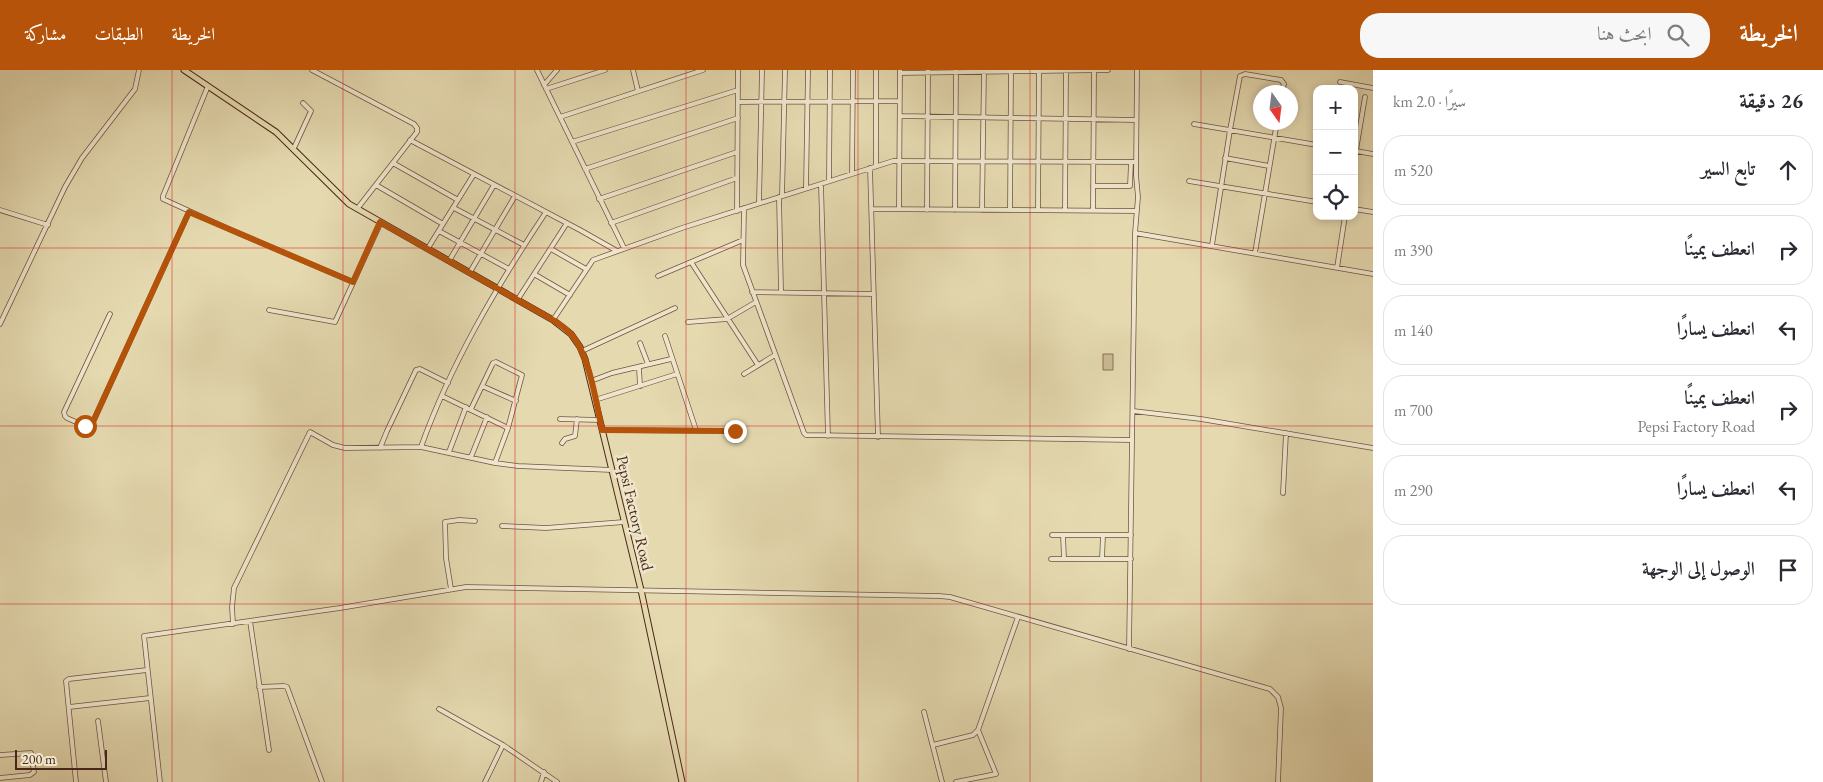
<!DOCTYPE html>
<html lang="ar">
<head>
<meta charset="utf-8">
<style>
  body { margin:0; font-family:"EB Garamond",Amiri,serif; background:#f7f7f7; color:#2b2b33; direction:rtl }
  .controls { position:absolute; right:15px; top:15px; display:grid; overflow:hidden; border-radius:10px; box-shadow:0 2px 8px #0003 }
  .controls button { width:45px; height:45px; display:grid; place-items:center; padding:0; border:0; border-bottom:1px solid #e1e1e2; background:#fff; color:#2b2b33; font:25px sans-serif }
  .compass { position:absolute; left:1253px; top:15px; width:45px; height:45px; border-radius:50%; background:#fff; box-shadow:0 2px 8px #0003; rotate:166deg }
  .scale { position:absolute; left:15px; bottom:12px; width:92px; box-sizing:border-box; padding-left:5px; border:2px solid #4a2718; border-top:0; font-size:14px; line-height:18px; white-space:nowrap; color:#4a2718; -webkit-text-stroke:4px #eee6cc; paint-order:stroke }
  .stop { position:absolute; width:15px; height:15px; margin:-11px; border:4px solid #b45309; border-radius:50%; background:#fff }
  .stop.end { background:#b45309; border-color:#fff; box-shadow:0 1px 5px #0008 }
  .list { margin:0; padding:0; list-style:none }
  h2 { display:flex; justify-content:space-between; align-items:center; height:65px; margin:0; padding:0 20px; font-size:21px }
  h2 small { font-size:16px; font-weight:400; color:#7c7c81 }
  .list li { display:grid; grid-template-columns:32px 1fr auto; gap:15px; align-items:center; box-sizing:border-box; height:70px; margin:0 10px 10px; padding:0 10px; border:1px solid #e1e1e2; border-radius:20px }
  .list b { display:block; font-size:19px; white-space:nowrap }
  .list p { margin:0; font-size:16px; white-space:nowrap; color:#7c7c81 }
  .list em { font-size:16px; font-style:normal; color:#7c7c81 }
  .icon { flex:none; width:28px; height:28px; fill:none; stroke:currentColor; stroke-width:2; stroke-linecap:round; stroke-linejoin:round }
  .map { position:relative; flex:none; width:1373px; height:712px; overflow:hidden; direction:ltr }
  header { display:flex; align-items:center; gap:30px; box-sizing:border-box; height:70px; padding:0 25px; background:#b45309; color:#fff }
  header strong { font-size:24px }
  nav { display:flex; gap:28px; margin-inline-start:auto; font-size:18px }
  .search { width:350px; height:45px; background:#f7f7f7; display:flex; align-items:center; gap:12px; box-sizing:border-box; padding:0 18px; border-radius:20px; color:#7c7c81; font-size:19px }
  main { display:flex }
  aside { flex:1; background:#fff }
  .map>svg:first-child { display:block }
  .green { fill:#cbbb96; stroke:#8a7157 }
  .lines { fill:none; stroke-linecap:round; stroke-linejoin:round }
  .minor-casing { stroke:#71543e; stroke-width:5.5 }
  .major-casing { stroke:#4a2718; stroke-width:7 }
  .minor { stroke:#eee6cc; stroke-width:4 }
  .major { stroke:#e5d9b0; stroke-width:5 }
  .route { stroke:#b45309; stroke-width:6 }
  .grid { fill:none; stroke:#d62828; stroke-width:1; stroke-opacity:0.55 }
  .labels { text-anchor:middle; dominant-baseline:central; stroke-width:5; stroke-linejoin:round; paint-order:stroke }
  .street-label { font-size:16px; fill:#4a2718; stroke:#eee6cc }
</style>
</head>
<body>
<header>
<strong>الخريطة</strong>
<div class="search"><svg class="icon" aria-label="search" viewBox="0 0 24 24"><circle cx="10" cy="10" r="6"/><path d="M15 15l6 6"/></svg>ابحث هنا</div>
<nav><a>الخريطة</a><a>الطبقات</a><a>مشاركة</a></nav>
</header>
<main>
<aside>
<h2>26 دقيقة<small>سيرًا · 2.0 km</small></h2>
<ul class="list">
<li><svg class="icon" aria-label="ahead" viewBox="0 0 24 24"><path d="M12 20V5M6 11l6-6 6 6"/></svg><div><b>تابع السير</b></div><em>520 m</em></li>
<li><svg class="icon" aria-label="right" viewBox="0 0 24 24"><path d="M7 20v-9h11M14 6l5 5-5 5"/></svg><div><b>انعطف يمينًا</b></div><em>390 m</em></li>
<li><svg class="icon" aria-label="left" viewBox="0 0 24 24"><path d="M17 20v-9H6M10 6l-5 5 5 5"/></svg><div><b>انعطف يسارًا</b></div><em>140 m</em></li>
<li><svg class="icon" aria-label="right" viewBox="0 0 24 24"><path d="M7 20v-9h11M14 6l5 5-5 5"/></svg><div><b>انعطف يمينًا</b><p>Pepsi Factory Road</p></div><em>700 m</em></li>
<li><svg class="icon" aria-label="left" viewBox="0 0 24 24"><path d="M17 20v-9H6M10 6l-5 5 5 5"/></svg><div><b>انعطف يسارًا</b></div><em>290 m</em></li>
<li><svg class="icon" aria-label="arrive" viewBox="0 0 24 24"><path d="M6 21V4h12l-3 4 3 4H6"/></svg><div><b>الوصول إلى الوجهة</b></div></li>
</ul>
</aside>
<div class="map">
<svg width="1373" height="712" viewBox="0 0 1373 712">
  <rect width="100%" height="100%" fill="#e5d9b0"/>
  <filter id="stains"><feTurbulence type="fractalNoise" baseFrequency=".004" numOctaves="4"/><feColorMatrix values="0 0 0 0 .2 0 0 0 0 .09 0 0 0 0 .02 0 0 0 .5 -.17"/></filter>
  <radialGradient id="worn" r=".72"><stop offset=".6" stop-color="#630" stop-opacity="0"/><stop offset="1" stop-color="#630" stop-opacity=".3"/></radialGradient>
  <path class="green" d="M1103 284H1113V300H1103Z"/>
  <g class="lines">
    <g class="minor-casing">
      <path id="minor" d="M312 0 414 54 417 58V62L357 139
        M537 0 624 178
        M633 0 638 21
        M876 0V96
        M900 3 1108 0
        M1340 12 1373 18
        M544 15 557 0
        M208 16 163 126V129L231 160 353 212
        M546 19 605 0
        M738 32 899 31
        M900 46 1136 50
        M560 47 703 0
        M1194 54 1317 75
        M410 70 580 160 617 181
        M572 72 738 20
        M294 78 311 41 303 33
        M1356 81 1373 84
        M1225 88 1269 96
        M1354 92 1365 27
        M393 93 458 130
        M870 98 878 367
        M585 99 738 48
        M852 104 853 0
        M829 111 830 0
        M1189 111 1317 132
        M821 114 828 366
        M376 115 443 154
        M1093 116H1130L1131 92
        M806 118 808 0
        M782 126 785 0
        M779 127 781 222
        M599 129 737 82
        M759 133 762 0
        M454 138 524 175
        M744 138 743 195 804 363 806 365 1132 370
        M872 139 1137 141
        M899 139 900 0
        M1354 139 1373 142
        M0 140 48 155
        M927 140 928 0
        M955 140 956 0
        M982 140 984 0
        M1010 140 1011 0
        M1038 140 1039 0
        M1065 140 1066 0
        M1093 140 1094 0
        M737 141 738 0
        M611 153 737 108
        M439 161 509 199
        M1135 163 1373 204
        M1212 175 1230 60 1240 6 1245 4 1281 10 1284 14 1282 22
        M428 178 474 104
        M551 179 586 199
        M1255 183 1277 52
        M449 191 494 115
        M691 192 758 295
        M1337 198 1345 146
        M470 202 515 126
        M534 204 570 225
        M658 206 743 170
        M752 222 874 224
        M518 229 567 153
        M269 240 335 252 381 152
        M110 244 64 342 65 346 67 348 85 356H90L92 354 189 142
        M553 250 593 190 682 158 893 91 1136 92
        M688 252 727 249 756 232
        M0 254 65 117 82 88 135 19 139 0
        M665 266 696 360
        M640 273 648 294
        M582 281 675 238
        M639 298 640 316
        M744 304 775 285
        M591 311 612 303 671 289
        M482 316 516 331
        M442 326 508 358
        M595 330 677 304
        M471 339 493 293 496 292 522 305 508 358 495 393
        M1133 341 1201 349 1373 378
        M560 349 600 350
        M602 360 735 361
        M562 373 565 369 575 366 577 349
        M421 377C451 293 497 216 546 142
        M380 378 387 361 416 300 420 299 448 313
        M449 382 466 337
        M471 387 487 347
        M1283 423 1286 363
        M502 456 546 458 624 452
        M1052 465H1131
        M1063 465 1064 489
        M1051 489H1131
        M1102 489 1103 465
        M451 519 446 488 445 452 459 450 475 451
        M250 551 269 680
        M233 554 232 537 234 518 310 362 333 375 345 378 421 377 495 393 518 396 612 400
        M1129 579 1135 163 1138 127 1136 105 1137 0
        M259 617 284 616 287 617 322 712
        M69 637 150 628
        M439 639 503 675 557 712
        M924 642 942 712
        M98 651 106 712
        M933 675 973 665 978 660 1018 547
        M0 685 31 683 34 702 30 705 0 708
        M76 712 66 611 69 609 147 600
        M160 712 144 566 340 538 466 517 939 526 950 527 1270 619 1278 627 1281 638 1278 712
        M485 712 503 675
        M541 712 544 702
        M956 712 996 704 978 660"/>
    </g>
    <g class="major-casing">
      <path id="major" d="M184 0 276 62 349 134 553 250 571 264 580 277 585 289 641 520 682 712"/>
    </g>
    <use href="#minor" class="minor"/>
    <use href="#major" class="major"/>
  </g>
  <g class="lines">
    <path class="route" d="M85 356H90L92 354 189 142 353 212 380 152 553 250C559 254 566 258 571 264 590 286 596 332 602 360L735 361"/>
  </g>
  <path class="grid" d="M172 0V712M343 0V712M515 0V712M686 0V712M858 0V712M1030 0V712M1201 0V712M0 178H1373M0 356H1373M0 534H1373"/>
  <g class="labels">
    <g class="street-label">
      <text transform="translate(635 443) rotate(77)">Pepsi Factory Road</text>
    </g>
  </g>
  <rect width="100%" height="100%" filter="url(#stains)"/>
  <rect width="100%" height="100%" fill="url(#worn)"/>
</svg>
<div class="controls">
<button>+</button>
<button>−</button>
<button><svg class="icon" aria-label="locate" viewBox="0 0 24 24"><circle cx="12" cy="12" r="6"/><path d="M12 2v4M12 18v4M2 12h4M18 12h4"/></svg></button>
</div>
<svg class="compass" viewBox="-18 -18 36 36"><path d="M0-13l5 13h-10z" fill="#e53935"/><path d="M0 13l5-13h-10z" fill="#7c7c81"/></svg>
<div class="scale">200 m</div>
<div class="stop" style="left:85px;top:356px"></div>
<div class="stop end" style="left:735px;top:361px"></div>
</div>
</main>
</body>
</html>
